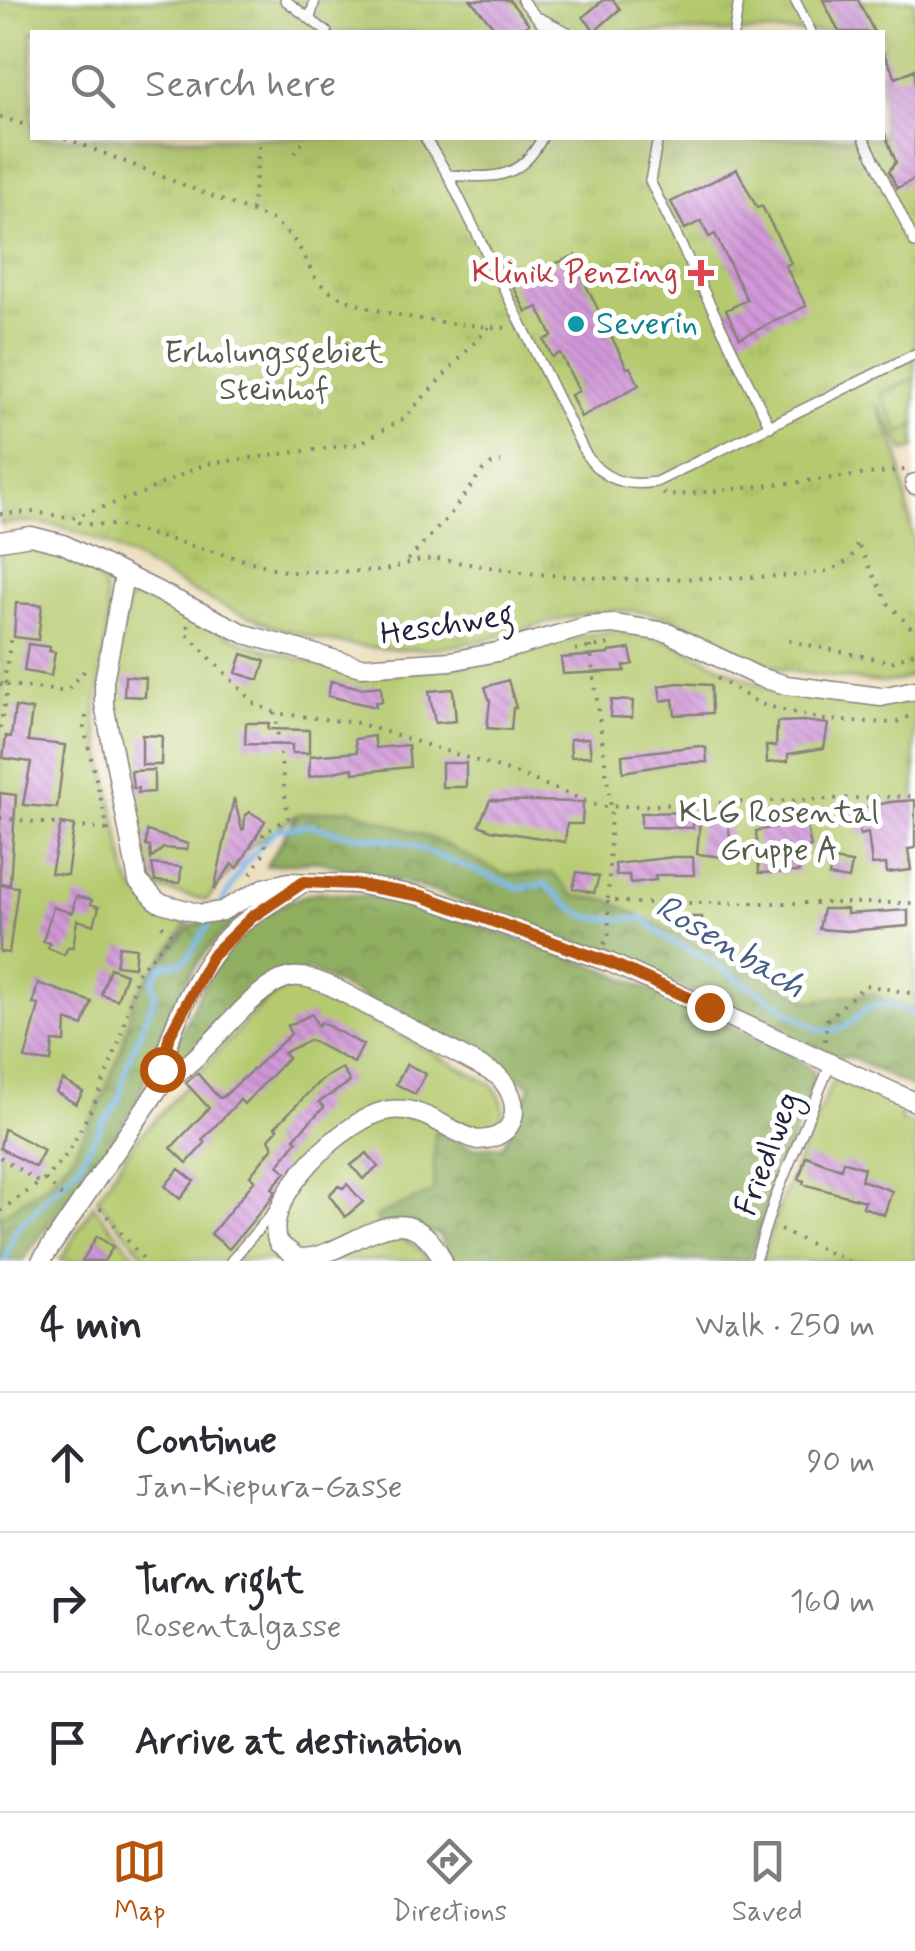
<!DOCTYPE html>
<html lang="en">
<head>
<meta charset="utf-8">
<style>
  body { margin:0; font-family:Mynerve,sans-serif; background:#f7f7f7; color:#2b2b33 }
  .stop { position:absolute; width:30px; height:30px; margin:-22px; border:8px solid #b45309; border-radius:50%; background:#fff }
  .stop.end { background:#b45309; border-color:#fff; box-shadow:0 2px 10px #0008 }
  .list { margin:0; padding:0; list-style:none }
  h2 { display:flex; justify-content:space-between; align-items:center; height:130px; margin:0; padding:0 40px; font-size:42px }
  h2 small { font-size:32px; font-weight:400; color:#7c7c81 }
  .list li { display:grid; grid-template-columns:65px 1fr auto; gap:30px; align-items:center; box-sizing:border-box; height:140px; padding:0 40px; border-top:2px solid #e1e1e2 }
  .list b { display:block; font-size:38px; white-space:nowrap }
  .list p { margin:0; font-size:32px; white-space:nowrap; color:#7c7c81 }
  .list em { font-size:32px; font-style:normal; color:#7c7c81 }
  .icon { flex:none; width:55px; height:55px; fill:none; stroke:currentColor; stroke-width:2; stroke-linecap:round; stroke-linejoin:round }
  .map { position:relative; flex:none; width:915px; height:1261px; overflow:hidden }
  .search { position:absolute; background:#fff; box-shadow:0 10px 40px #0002; left:30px; right:30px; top:30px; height:110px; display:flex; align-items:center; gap:25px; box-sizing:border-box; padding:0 35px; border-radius:0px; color:#7c7c81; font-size:38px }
  .sheet { height:550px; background:#fff }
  nav { display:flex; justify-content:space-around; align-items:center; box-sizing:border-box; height:140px; border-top:2px solid #e1e1e2; background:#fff; font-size:28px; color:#7c7c81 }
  nav a { display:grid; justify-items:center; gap:5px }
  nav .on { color:#b45309 }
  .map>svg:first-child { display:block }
  .forest { fill:url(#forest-crowns); stroke:#59684e; stroke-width:2.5 }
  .park { fill:url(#park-tufts); stroke:#6c7654; stroke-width:2.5; fill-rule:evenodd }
  .garden { fill:#b5ca6e; stroke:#6c7654; stroke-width:2.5 }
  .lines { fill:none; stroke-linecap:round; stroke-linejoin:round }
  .stream { stroke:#7ab9ee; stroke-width:5 }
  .building { fill:url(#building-back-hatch) }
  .lane-casing { stroke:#88807c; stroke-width:12 }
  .street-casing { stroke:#88807c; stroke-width:21 }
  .path { stroke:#88807c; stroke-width:4; stroke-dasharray:2.5 8; stroke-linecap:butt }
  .lane { stroke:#fff; stroke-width:9 }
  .street { stroke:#fff; stroke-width:18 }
  .route { stroke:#b45309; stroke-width:12 }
  .health-dot { fill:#e0444e; stroke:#fff; stroke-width:4 }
  .culture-dot { fill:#0f9aa8; stroke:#fff; stroke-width:4 }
  .labels { text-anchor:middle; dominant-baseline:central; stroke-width:10; stroke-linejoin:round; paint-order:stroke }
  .health-label { font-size:32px; fill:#be3a42; stroke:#fff; text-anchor:end }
  .culture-label { font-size:32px; fill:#0d838f; stroke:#fff; text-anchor:start }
  .park-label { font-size:32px; fill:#555d4d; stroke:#fff }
  .street-label { font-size:32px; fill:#22223b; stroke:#fff }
  .water-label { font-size:35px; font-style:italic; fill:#455e83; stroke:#fff }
</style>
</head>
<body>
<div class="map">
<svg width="915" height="1261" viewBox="0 0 915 1261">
  <defs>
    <pattern id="forest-crowns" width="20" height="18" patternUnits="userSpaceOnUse" patternTransform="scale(2.5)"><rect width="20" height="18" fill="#90ae61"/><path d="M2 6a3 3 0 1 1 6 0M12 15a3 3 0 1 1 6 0" fill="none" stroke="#758d51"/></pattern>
    <pattern id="park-tufts" width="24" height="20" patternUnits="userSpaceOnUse" patternTransform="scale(2.5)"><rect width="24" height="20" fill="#b5ca6e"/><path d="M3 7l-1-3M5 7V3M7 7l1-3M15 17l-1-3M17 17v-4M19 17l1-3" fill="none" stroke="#9bad60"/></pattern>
    <pattern id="building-back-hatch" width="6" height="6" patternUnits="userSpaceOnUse" patternTransform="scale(2.5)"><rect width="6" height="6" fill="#d298d9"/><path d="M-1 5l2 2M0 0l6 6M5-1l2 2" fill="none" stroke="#aa7cb1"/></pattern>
  </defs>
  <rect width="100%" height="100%" fill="#fff"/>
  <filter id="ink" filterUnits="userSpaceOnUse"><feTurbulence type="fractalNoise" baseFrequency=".01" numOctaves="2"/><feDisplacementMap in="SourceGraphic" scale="20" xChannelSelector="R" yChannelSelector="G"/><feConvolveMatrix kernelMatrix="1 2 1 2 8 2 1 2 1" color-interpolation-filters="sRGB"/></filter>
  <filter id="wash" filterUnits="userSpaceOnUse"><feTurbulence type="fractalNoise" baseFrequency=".0048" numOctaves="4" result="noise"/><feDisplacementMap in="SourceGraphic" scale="40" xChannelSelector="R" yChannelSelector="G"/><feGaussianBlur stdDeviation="2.25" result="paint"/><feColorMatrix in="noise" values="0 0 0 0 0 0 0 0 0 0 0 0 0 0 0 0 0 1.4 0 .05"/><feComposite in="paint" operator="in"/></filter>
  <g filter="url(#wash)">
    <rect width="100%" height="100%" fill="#eddfbe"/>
    <path class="forest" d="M351 809 440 842 505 875 552 873 574 896 608 900 812 1001 869 993 915 1011V1089L850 1057 830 1056 614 956 418 886 316 861 266 866 298 814Z
      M318 892 396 899 448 915 608 971 788 1052 814 1071 812 1089 778 1175 749 1261H452L439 1234 382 1227 375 1217 435 1129 473 1148 503 1146 531 1085 308 969 185 1057 174 1055V1048C204 979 237 910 318 892Z
      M234 914 240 917C203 948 176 992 159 1038 151 1059 146 1083 135 1103 104 1161 58 1207 23 1261H0V1217L49 1182 71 1157 102 1099 122 1047 134 997 153 972 192 925Z"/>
    <path class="park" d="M0 0H915V448L904 451 876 403 898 452 915 550V673C895 687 873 682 850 679 814 675 780 672 747 657 715 642 686 619 650 613 591 603 537 628 480 641 385 663 288 639 202 596 143 567 68 508 0 525ZM32 32H882V138H32Z"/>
    <path class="garden" d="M915 378V425L900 433 881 395Z
      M32 544 62 551 90 566 104 587 109 616 95 718 127 875C138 903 160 915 188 924L134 997 122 1047 102 1099 71 1157 49 1182 0 1217V550Z
      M137 593 245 643 359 677 496 661 586 635 614 632 670 642 773 691 866 704 915 702V1011L868 993 812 1001 608 900 574 896 552 873 505 875 440 842 351 809 298 814 251 846 207 900 156 889 145 874 122 760 112 685 127 603Z
      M306 986 491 1084C499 1093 505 1102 503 1114 497 1140 454 1129 435 1129L433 1192 375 1217 382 1227 380 1237C402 1236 416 1242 429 1261H149L97 1199 135 1141 262 1005 285 988Z
      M845 1079 899 1100 902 1112 900 1121 913 1125 915 1122V1261H761L783 1196 832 1082Z
      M93 1205 140 1261H60Z"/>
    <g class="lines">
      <path class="stream" d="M220 906 244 864 276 830 309 825 341 833 403 842 519 888 545 884C587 923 587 920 643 918L669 941 702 956 819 1030C853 1037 856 1004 884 1004 894 1004 905 1010 915 1014
        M5 1261 15 1230 79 1165 102 1124 118 1102 129 1058 155 997 153 979 163 965 181 963 187 959 214 916"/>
    </g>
    <g id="blocks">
      <path class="building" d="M471 0H509L529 24 518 32H498Z
        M603 0H613L620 9 595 31 583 17Z
        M823 0H858L874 32H839Z
        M882 50 896 78 915 69V179L897 188 889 171 896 162 882 126Z
        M737 169 757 208 762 206 791 263 785 265 806 306 740 338 726 310 747 300 715 234 709 237 701 221 685 229 671 202Z
        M576 255 585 273 581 275 627 368 630 367 639 385 581 417 571 395 579 391 560 353 552 357 544 340 552 336 538 307 526 312 511 282Z
        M16 603 42 605 38 640 14 637Z
        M28 644 50 647 49 651 55 652 51 676 24 671Z
        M630 649 633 664 624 666 625 671 563 674 561 658 609 654V652Z
        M242 654 265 661 259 680 236 673Z
        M125 676 146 678 145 697 124 696Z
        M508 680 516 708H513L511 730 487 728 490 701 485 687Z
        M331 681 361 688 381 686 382 702H375L376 707 328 696Z
        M678 683 711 685 712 713 675 715 673 699 661 701 659 686Z
        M453 689 456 721 435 723 429 691Z
        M611 700 633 701 632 718 610 717Z
        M15 707 32 710 28 741 65 745 57 808 23 805 31 762 3 758 6 736 11 737Z
        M804 721 828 724 824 748 788 754V761L767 763 766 746H776L777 722Z
        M246 723H269L268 729 309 730V753H292V745L245 744Z
        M142 735 162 736 161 765H142Z
        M374 736 376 748 408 745 410 767 353 773V768L309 777 310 756 357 752 355 739Z
        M589 738 591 756 571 757 570 739Z
        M699 746 706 748 707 762 676 763 623 772 622 755Z
        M442 763H466V787H442Z
        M154 770V792L138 793V788H133L131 771Z
        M0 793 16 795 10 884H0Z
        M234 798 242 830 244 829 245 816 250 812 265 821 238 868 232 864 214 890Z
        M490 800 583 802 582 824H567L565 842 491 830 479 825Z
        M915 800V848L908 849 911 870 887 873 886 864 872 865 868 833 860 835 854 810 890 802Z
        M693 812V828L641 827V813Z
        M727 816 733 858 697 854 700 820Z
        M806 821 811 847 788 852 799 854V872L759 873 756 831Z
        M61 823 74 825 67 875 51 873Z
        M147 831 188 844 187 850 163 848 151 859 150 847 146 846Z
        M673 857H693L694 875H655L656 880 630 883 629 875H616L615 864Z
        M832 860 852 863 849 879 829 876Z
        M152 864 181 867 180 883 155 881Z
        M577 872 599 877 594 893 573 888Z
        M0 885 18 887 9 953 0 952Z
        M76 896 92 900 91 904 99 907 94 925 77 920 73 947H68L64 955 48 948 50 943 43 941 53 907 72 913Z
        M823 909H847V914L908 910V926L847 931 819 929Z
        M682 917H702V934L682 935Z
        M119 946 136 948 134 967 116 965Z
        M110 968 126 974 117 1000 101 994Z
        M38 983 92 1002 83 1026 66 1020 65 1042 53 1041 51 1062 25 1059 39 1005 33 1004Z
        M312 1014 318 1026 321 1022 363 1045 354 1063 310 1040 283 1053 288 1058 244 1104 240 1100 202 1140 205 1143 187 1163 171 1148 209 1108 186 1083 197 1073 219 1098 223 1097 291 1034 287 1026Z
        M407 1064 426 1074 415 1094 396 1084Z
        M342 1068 350 1082 319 1102 324 1107 294 1138 297 1141 278 1165 286 1172 272 1188 275 1191 270 1200 229 1249 211 1234 255 1180 250 1176 273 1147 269 1139 278 1129 275 1127 321 1080Z
        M63 1080 83 1092 76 1104 56 1092Z
        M4 1129 44 1150 35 1167 0 1148Z
        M367 1153 378 1167 363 1179 351 1165Z
        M806 1156 841 1169 843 1161 864 1168 861 1180 892 1191 884 1215 863 1207 865 1201 803 1184 804 1181 799 1179Z
        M179 1169 194 1181 180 1199 165 1186Z
        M347 1184 363 1202 345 1217 329 1195 338 1186 343 1188Z
        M97 1236 113 1247 104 1261H82Z"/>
    </g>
  </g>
  <g filter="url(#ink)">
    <use href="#blocks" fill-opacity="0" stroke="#88807c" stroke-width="2.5"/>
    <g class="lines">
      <g class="lane-casing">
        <path id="lane" d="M285 0 327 32
          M522 0 549 32
          M795 0 811 32
          M310 18 315 0
          M540 18 568 32
          M734 32 739 0
          M425 138 448 175 585 453C602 480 626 487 656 482L915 354
          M658 138 650 181 770 427
          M864 138 915 243
          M448 175C492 178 520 181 542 138
          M231 1261 274 1211
          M755 1261 774 1201 830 1065"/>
      </g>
      <g class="street-casing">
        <path id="street" d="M915 483V485
          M0 541 31 536 63 544 245 634 361 667 451 661 497 652 588 626 613 624 666 632 759 677 786 685 881 697 915 690
          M124 576 104 681V704L138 881 158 902 201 914 222 911 264 888 289 882 355 884 421 896 611 963 915 1102
          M162 1083C205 1061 250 987 287 978 303 974 319 981 333 987L497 1075C524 1101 520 1139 477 1140 447 1131 424 1106 390 1110 348 1115 259 1199 278 1243L298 1258C349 1261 404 1181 443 1261
          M41 1261 162 1083C162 1039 198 967 229 935 250 915 276 900 300 885"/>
      </g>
      <path class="path" d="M0 117 32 127
        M65 138 272 220C285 230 295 239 303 254 310 266 312 277 323 286 357 316 464 326 509 328
        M295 153 305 138
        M252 211 260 138
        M489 327 403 419 358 444 205 464 140 494 72 518 82 524 116 525 288 572 382 571 420 560 436 559 536 574 630 580 789 576C813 574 854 572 857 542
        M663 493 666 496 689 494 905 470
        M0 514 34 512 72 518
        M859 547 888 603 915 632
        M408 560 449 516 482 471 492 464 501 462
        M188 625 186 633 255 704 275 713 358 723 521 775 600 807 915 796
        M789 641 891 662 915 652
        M590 646 611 809 608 900 633 903H915
        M575 650 615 643
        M717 678 760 704 822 720 895 723 915 713
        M0 684 8 685 4 681 12 633
        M86 716 84 728 110 838
        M0 728 8 685 61 691 68 689 88 667
        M0 818 108 830
        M251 874 266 849 263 834 288 818 275 713
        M604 944 609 936 608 900
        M825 1041 827 1020 865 985 915 994
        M0 1157 37 1181 45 1179 65 1199
        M100 1208 145 1261
        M0 1211 45 1179 68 1153 98 1096 119 1042 138 972 172 935 156 920
        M780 1230 848 1261"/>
      <use href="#lane" class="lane"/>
      <use href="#street" class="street"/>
    </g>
  </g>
  <g class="lines" filter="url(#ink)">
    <path class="route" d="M162 1069 170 1035 212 956 252 917 304 882 354 884 422 896 611 963 709 1007"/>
  </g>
  <path class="health-dot" d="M696 258h10v10h10v10h-10v10h-10v-10h-10v-10h10z"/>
  <circle class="culture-dot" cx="576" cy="324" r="10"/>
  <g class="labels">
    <g class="health-label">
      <text x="678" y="273">Klinik Penzing</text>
    </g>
    <g class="culture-label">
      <text x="596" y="324">Severin</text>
    </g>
    <g class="park-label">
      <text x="274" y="353">Erholungsgebiet<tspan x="274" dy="37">Steinhof</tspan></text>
      <text x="779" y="813">KLG Rosental<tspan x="779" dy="37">Gruppe A</tspan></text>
    </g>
    <g class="street-label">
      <text transform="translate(447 625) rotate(-9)">Heschweg</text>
      <text transform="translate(768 1154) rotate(-69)">Friedlweg</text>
    </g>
    <g class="water-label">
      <text transform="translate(730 947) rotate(31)">Rosenbach</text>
    </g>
  </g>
</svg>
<div class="stop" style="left:162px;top:1069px"></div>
<div class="stop end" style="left:709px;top:1007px"></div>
<div class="search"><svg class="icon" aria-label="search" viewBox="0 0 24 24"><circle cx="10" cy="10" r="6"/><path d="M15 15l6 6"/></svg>Search here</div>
</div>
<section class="sheet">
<h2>4 min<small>Walk · 250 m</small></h2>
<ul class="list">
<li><svg class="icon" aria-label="ahead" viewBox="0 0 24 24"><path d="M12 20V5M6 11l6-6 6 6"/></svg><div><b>Continue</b><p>Jan-Kiepura-Gasse</p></div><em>90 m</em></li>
<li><svg class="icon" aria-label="right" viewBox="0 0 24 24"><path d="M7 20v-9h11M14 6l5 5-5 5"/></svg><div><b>Turn right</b><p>Rosentalgasse</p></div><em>160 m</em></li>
<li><svg class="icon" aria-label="arrive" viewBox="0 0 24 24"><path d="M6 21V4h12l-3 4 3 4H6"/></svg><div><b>Arrive at destination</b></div></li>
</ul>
</section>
<nav>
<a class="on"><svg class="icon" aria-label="map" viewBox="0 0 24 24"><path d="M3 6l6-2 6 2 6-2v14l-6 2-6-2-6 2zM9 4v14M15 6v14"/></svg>Map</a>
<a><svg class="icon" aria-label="directions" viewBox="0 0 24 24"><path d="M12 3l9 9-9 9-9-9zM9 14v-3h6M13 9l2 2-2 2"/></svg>Directions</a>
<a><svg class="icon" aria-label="saved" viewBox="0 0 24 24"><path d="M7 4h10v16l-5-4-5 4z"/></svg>Saved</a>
</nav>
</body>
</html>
